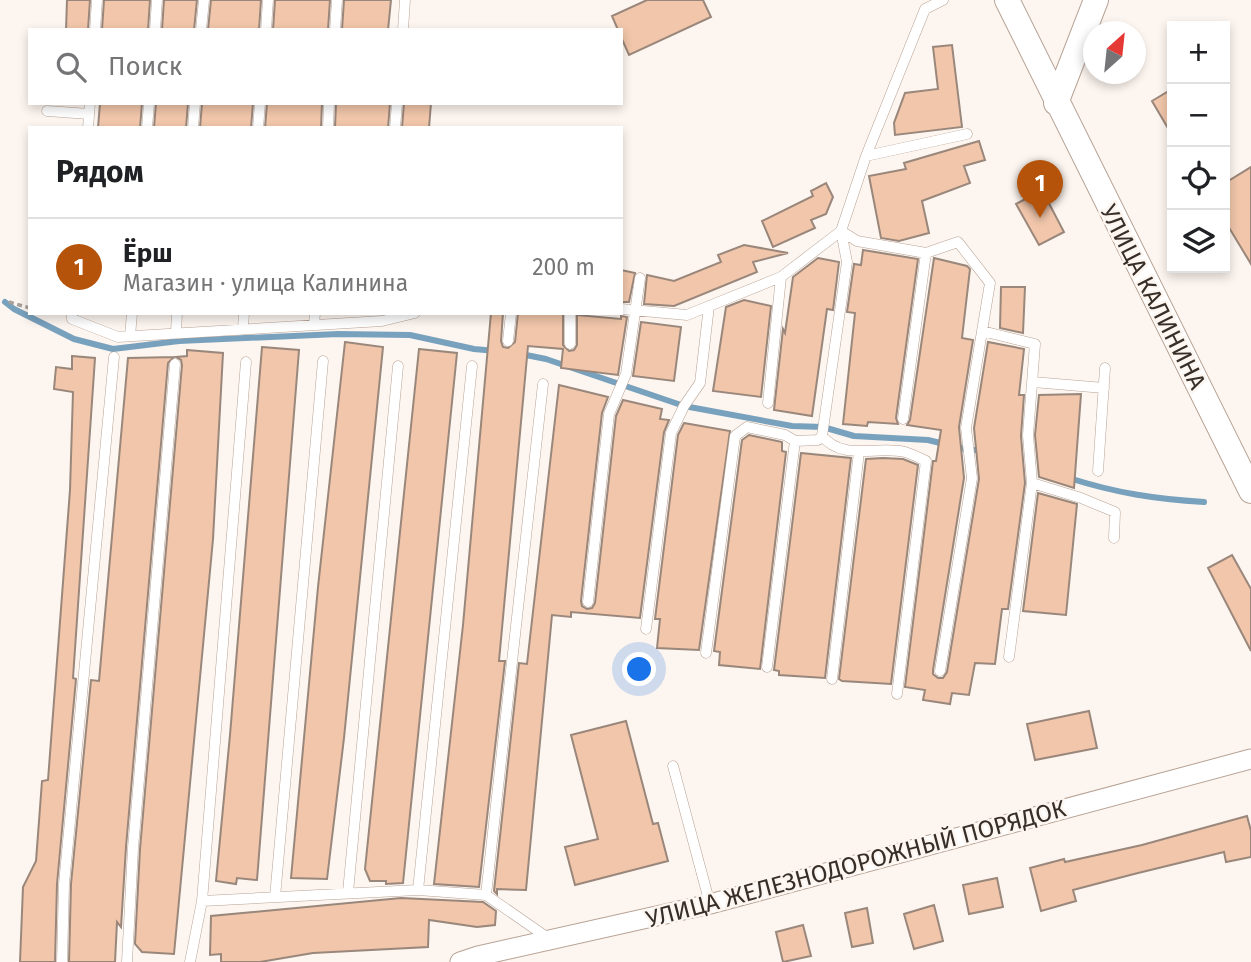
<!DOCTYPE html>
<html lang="ru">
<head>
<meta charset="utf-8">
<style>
  body { margin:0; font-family:"Fira Sans",sans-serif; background:#f6f6f6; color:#202124 }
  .controls { position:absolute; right:21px; top:21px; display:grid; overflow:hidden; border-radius:0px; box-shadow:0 4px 10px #0003 }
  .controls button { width:63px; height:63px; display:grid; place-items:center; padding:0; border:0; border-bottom:2px solid #e0e0e0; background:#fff; color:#202124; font:35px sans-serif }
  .compass { position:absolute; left:1083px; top:21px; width:63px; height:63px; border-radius:50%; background:#fff; box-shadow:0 4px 10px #0003; rotate:27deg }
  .you { position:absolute; left:640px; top:670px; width:24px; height:24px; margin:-18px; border:5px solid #fff; border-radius:50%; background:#1a73e8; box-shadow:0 0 0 10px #1a73e833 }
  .badge { display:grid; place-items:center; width:46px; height:46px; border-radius:50%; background:#b45309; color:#fff; font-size:23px; font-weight:700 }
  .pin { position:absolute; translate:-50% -58px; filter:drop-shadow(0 2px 4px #0008) }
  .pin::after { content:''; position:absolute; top:37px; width:24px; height:21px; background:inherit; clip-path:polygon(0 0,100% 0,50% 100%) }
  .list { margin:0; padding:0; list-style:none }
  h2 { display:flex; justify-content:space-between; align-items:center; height:91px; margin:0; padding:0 28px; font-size:30px }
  h2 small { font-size:23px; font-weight:400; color:#757577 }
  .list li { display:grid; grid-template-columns:46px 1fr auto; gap:21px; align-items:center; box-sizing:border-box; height:98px; padding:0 28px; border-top:2px solid #e0e0e0 }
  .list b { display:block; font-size:26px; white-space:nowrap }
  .list p { margin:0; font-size:23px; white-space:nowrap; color:#757577 }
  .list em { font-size:23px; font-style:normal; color:#757577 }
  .icon { flex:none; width:38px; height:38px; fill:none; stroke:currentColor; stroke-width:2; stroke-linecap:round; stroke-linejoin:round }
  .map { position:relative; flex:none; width:1251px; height:962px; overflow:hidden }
  .search { position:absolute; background:#fff; box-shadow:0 4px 10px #0003; left:28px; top:28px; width:595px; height:77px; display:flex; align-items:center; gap:18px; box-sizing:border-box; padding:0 24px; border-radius:0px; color:#757577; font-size:26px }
  .panel { position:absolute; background:#fff; box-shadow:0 4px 10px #0003; left:28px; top:126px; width:595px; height:189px; border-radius:0px }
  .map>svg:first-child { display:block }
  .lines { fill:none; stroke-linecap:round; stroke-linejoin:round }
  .stream { stroke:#78a1be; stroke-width:6 }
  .building { fill:#f1c6aa; stroke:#9a877b; stroke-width:2 }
  .service-casing { stroke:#b7a396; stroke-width:11 }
  .minor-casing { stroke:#b7a396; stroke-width:21 }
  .tertiary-casing { stroke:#b7a396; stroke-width:26 }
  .path { stroke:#a79f99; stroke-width:3.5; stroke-dasharray:5 3.5; stroke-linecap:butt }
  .service { stroke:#fff; stroke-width:10 }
  .minor { stroke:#fff; stroke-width:19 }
  .tertiary { stroke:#fff; stroke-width:24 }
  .labels { text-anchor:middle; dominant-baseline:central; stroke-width:5; stroke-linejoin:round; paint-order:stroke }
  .street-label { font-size:24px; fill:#362e28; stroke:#fdf5ef }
</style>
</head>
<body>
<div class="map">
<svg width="1251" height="962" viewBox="0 0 1251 962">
  <rect width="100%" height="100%" fill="#fdf5ef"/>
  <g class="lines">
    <path class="stream" d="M5 302 14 309 74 339 113 349 179 341 338 334 410 335 474 349 496 351
      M521 354 546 359 684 406 792 426 823 427 854 436 928 440 969 450H983
      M1069 478C1116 493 1155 499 1204 502"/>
  </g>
  <path class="building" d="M67 0H90L88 30H66Z
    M104 0H150L148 30H102Z
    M164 0H197L194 30H162Z
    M211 0H261L259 30H208Z
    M275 0H330L328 30H273Z
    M344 0H391L388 30H342Z
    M647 0H703L711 17 629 55 621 37V30H618L612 16Z
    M952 45 962 127 895 135 894 123 905 93 938 89 933 47Z
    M1172 89V135L1152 101Z
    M100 103H142L140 128H98Z
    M156 103H188L186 128H154Z
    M202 103H253L251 128H200Z
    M267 103H322L321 128H265Z
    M336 103H390L388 128H335Z
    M404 103H431L429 128H402Z
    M979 141 985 160 964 166 970 183 922 201 929 233 899 241 881 238 869 176 906 169 904 163Z
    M1251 167V264L1225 221V183Z
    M826 183 833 197 826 214 811 220 815 228 773 247 762 221 813 196 811 191Z
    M1042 190 1064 232 1039 245 1016 204Z
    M744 245 788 253 753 262 757 272 674 306 644 304 647 275 674 281 721 262 718 255Z
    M863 250 918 259 896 418 898 424 868 422 867 426 843 424 855 313 847 312 854 264 861 265Z
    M818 258 839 262 833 310 827 309 812 416 774 410 783 329 785 333 793 277Z
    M934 258 967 266 970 269 962 338 973 340 959 427 964 478 933 670V674L938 678H943L947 672 979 479 974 428 988 342 1024 349 1019 395H1024L1021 436 1025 483 1008 609H1002L995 664 975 663 969 695 952 693 950 704 923 700 925 690 905 687 933 461H936L941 430 907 425 910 420Z
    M621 270 635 273 629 302H621Z
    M1001 287H1025L1023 333 1000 328Z
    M744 300 771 306 761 397 713 391 726 307Z
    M491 313H503L501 341 503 347 508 348 515 342 518 313H563V345L569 351 574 350 577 345V315L621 319V316L627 317 618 375 561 368 563 349 528 346 499 661H505L479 887 434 884 463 625Z
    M641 322 681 327 674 381 633 376Z
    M345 342 383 347 344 738 327 879 291 878 318 587Z
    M262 347 299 350 257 880 237 878 236 884 216 881 230 735Z
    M419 349 457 353 403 883 386 884V881H370L365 869Z
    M187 350 223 353 213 539 174 954 142 952 135 944 140 849 182 365 181 360 176 357 187 356Z
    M72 356 95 358 73 678 76 679 57 884 55 962H20L23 887 36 861 42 781 48 780 70 490 73 392 54 389 56 367 72 369Z
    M174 357 168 363 126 847 121 927 117 922 115 962H69L71 884 91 680 99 681 128 358Z
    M559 385 608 397 602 413 581 601 582 606 587 609 592 608 595 603 616 416 623 400 662 409 660 419 669 420 664 432 640 618 571 612V617L552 615 526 890 497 889V894L494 891 519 663 527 664Z
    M1081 394 1074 488 1039 477 1035 435 1039 395Z
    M684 423 730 431 699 650 657 648 660 619H655L678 435Z
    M749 435 782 442V451L786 452 760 669 719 665 720 652 714 651 742 440Z
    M801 453 851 458 825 678 779 675V671L774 670Z
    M883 458 903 459 918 465 891 684 842 681 839 679 866 459Z
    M1038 493 1077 504 1066 615 1023 611Z
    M1232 555 1251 589V651L1208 568Z
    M1089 711 1097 748 1035 760 1027 724Z
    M626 721 653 824 658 823 668 861 575 885 565 847 598 839 571 735Z
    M1247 816 1251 831V857L1226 862 1224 852 1134 874 1073 890 1076 901 1041 911 1030 868 1064 859 1065 862 1142 845Z
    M997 878 1003 907 969 914 963 885Z
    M401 898 483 902 496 911 495 925 477 927 429 920 428 947 313 953 260 962H221V954L210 955 211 916Z
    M934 905 943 941 914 949 904 914Z
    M867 908 873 943 852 947 845 913Z
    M803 925 811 956 783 962 776 932Z"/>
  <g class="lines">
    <g class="service-casing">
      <path id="service" d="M95 30 97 0
        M155 30 157 0
        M201 30 204 0
        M266 30 268 0
        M335 30 337 0
        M403 30 405 0
        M47 111 89 114
        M88 128 90 103
        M147 128 149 103
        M193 128 195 103
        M258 128 260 103
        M328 128 329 103
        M395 128 397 103
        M866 156 967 134
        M841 231 857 241 926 253 903 419
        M926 253 958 242 990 283 966 428 972 478 940 671
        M621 309 687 315 781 277 841 231 866 156 925 9 943 0
        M72 313V319L118 337 382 321 415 313
        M314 324 315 313
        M243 328 244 313
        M982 331 1035 344 1028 435 1032 483 1009 657
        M176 332 177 313
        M130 336 132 313
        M508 341 511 313
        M570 344V313
        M1033 382 1104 388
        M768 403 781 277
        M822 436C844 462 877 445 905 452 912 454 920 458 926 461L897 694
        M1098 471 1105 368
        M1032 483 1081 498 1115 512 1114 538
        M588 602 609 414 626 374 640 278
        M646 629 671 433 684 406 700 383 709 306
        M706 653 735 436 747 427 785 435 795 441
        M767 667 795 441 818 440 822 436 847 262 841 231
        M832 679 859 452
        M673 766 710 904
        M418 890 472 366
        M348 892 398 366
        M486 895 543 384
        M275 897 323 361
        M202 901 246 362
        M62 962 64 884 114 357
        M127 962 133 848 175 364
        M190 962 202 901 418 890 486 895 548 938"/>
    </g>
    <g class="minor-casing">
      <path id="minor" d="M460 962 478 956 710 904 1251 759"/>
    </g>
    <g class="tertiary-casing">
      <path id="tertiary" d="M1007 0 1251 491
        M1056 103 1096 0"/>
    </g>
    <path class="path" d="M9 302 30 308"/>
    <use href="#service" class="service"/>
    <use href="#minor" class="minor"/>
    <use href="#tertiary" class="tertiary"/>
  </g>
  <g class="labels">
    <g class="street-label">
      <text transform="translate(1153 297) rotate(63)">УЛИЦА КАЛИНИНА</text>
      <text transform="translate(856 864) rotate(-15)">УЛИЦА ЖЕЛЕЗНОДОРОЖНЫЙ ПОРЯДОК</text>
    </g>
  </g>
</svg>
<div class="controls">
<button>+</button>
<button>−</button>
<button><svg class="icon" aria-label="locate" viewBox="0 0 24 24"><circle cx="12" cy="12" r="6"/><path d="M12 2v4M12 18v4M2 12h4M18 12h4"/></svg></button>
<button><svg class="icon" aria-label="layers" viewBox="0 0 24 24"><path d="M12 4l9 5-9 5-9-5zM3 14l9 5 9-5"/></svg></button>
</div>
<svg class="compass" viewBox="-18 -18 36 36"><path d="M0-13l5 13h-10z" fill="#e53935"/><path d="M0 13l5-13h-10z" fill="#757577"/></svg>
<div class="you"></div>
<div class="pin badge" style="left:1040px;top:218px">1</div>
<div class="search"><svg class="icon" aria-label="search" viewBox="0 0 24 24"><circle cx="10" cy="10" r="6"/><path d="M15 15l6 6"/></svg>Поиск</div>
<section class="panel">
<h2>Рядом<small></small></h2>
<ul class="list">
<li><span class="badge">1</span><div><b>Ёрш</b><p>Магазин · улица Калинина</p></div><em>200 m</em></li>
</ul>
</section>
</div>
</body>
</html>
